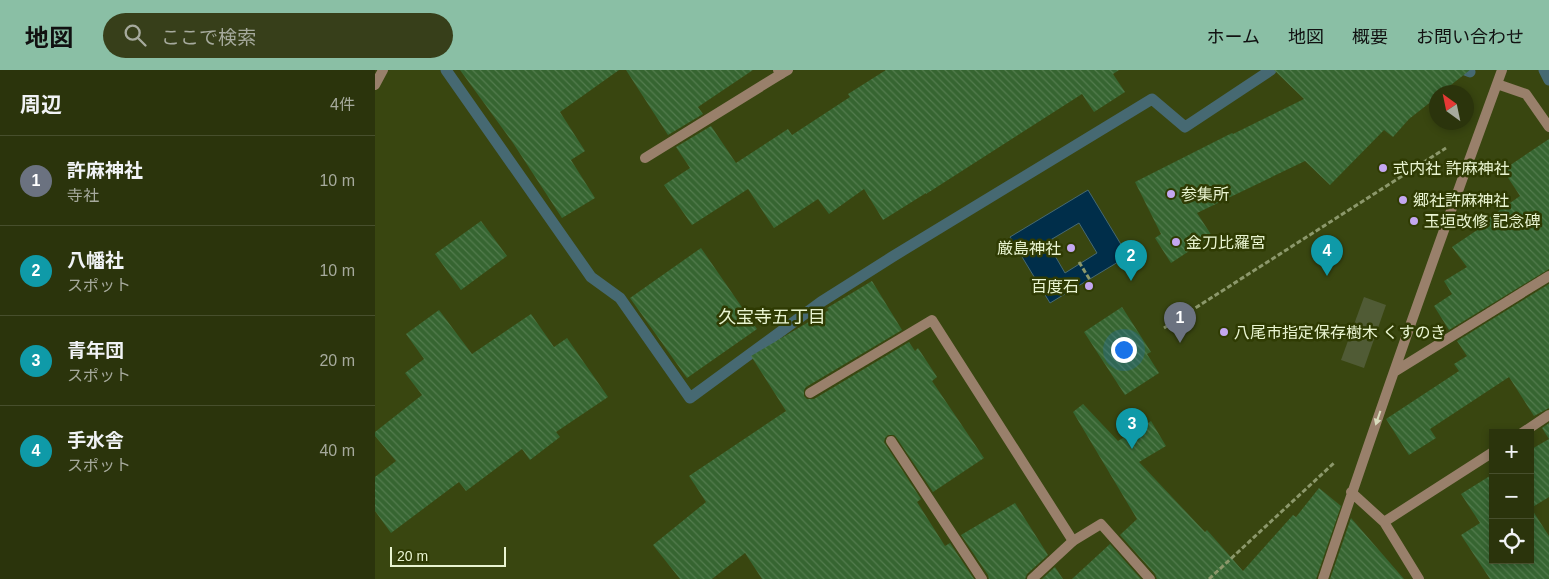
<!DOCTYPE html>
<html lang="ja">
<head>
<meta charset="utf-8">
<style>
  body { margin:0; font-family:Arial,"Noto Sans JP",sans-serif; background:#373f1a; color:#f1f3f6 }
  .controls { position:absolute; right:15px; bottom:15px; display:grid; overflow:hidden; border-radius:0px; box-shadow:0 2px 8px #0003 }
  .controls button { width:45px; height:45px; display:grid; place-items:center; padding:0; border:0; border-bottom:1px solid #474f2d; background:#2b340c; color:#f1f3f6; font:25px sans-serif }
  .compass { position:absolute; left:1054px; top:15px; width:45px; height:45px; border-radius:50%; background:#2b340c; box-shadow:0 2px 8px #0003; rotate:327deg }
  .scale { position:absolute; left:15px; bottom:12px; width:116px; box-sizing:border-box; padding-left:5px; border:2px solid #e9f4d1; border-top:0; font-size:14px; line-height:18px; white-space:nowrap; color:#e9f4d1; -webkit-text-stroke:4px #2f3b03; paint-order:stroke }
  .you { position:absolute; left:748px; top:279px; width:18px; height:18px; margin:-12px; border:4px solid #fff; border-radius:50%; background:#1a73e8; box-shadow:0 0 0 8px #1a73e833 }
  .badge { display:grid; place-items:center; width:32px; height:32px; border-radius:50%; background:#8abfa5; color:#fff; font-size:16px; font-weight:700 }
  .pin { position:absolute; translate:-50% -41px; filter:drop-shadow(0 1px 2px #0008) }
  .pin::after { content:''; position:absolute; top:26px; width:18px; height:15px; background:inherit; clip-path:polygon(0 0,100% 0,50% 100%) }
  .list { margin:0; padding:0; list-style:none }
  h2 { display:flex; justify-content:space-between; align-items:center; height:65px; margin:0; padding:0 20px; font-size:21px }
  h2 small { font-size:16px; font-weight:400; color:#a6aa9d }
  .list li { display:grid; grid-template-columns:32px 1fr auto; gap:15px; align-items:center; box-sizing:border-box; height:90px; padding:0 20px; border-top:1px solid #474f2d }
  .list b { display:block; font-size:19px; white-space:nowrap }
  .list p { margin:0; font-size:16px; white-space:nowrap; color:#a6aa9d }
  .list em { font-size:16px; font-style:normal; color:#a6aa9d }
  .icon { flex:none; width:28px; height:28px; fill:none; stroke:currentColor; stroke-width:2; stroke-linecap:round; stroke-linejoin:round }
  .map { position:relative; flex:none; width:1174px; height:509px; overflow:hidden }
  header { display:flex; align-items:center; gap:30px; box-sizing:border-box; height:70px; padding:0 25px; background:#8abfa5; color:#111 }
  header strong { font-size:24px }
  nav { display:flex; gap:28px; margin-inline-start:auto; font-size:18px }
  .search { width:350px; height:45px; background:#373f1a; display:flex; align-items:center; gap:12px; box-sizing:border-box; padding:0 18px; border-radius:28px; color:#a6aa9d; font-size:19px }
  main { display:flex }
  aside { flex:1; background:#2b340c }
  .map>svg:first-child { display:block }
  .garden { fill:#505b35 }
  .water { fill:#002e4a; stroke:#466972; fill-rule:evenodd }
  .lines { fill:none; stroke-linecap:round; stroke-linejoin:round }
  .stream { stroke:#466972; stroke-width:11 }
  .building { fill:url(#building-back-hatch) }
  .path { stroke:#8c986b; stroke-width:3; stroke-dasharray:5 2.5; stroke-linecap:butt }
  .service { stroke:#99806b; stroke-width:10 }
  .minor { stroke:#99806b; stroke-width:10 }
  .oneway { fill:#d9ddbd }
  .poi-dot { fill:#c4a7f1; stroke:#2f3b03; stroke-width:2 }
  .labels { text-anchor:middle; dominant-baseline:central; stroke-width:5; stroke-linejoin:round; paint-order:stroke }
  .poi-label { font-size:16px; fill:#e9f4d1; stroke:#2f3b03; text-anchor:start }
  .neighbourhood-label { font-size:18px; fill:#e9f4d1; stroke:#2f3b03 }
</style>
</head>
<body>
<header>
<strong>地図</strong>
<div class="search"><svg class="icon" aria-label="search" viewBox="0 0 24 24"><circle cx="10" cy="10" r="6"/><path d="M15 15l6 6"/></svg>ここで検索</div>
<nav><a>ホーム</a><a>地図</a><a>概要</a><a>お問い合わせ</a></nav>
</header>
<main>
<aside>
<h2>周辺<small>4件</small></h2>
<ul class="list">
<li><span class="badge" style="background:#6b7280">1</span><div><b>許麻神社</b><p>寺社</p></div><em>10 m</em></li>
<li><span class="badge" style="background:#0f9aa8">2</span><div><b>八幡社</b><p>スポット</p></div><em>10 m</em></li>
<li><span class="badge" style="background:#0f9aa8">3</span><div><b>青年団</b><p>スポット</p></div><em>20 m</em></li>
<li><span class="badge" style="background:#0f9aa8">4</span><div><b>手水舎</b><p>スポット</p></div><em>40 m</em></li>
</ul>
</aside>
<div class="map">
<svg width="1174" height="509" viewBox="0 0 1174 509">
  <defs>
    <pattern id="building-back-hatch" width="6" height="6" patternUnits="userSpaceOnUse" patternTransform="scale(1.25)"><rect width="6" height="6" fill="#366531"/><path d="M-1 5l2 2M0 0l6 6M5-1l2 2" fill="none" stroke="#537c4e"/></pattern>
  </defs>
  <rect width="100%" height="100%" fill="#394610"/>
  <path class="garden" d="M989 227 1011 235 989 298 966 290Z"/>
  <path class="water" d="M713 120 753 186 675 233 635 167ZM704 153 722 183 690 203 672 172Z"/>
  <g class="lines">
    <path class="stream" d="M71 0 216 207 245 228 315 328 446 232 517 187 777 29 810 57 896 0
      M1090 0 1095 2
      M1169 0 1174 10"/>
  </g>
  <path class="building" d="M85 0H244L185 42 210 81 196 90 220 128 187 148 138 73Z
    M251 0H378L323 37 328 44 293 65Z
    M511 0H744L738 4 750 22 719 42 707 24 551 124V123L508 150 489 119 454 144 443 129 399 158 373 119 317 155 289 115 315 98 301 77 336 56 361 93 413 59 417 65 475 27 473 24Z
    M899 0H1095L1067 22H1062V27L1034 49 1018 67 1009 60 955 115 930 91 822 143 837 166 796 193 780 168 786 164 760 112 857 63 858 64 929 29Z
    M1174 69V199L1074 260 1059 236 1077 224 1069 211 1092 197 1077 177 1114 152 1112 149 1145 126 1128 100Z
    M106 151 132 186 86 220 60 184Z
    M326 178 382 259 312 308 255 228Z
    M497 211 527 260 431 317 429 320V326L432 329H439L534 272 540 281 543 278 562 307 557 311 609 388 558 422 521 367 519 365H513L510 368 509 372 546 429 542 432 570 476 575 473 599 509H387L370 483 337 509H305L278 475 331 432 314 406 411 341 376 286 454 240 452 238Z
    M1174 214V338L1159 346 1134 307 1055 359 1061 368 1034 385 1011 349 1084 301 1079 294 1092 286 1082 271Z
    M747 237 776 282 772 284 784 303 750 325 709 262Z
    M64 240 97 284 156 244 179 277 192 268 233 327 181 362 185 367 155 390 147 379 91 421 84 412 16 463 0 441V407L21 391 0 366V362L47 325 30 303 49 289 31 264Z
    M708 334 743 371 776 351 791 376 764 392 830 462 832 460 868 501 918 445 921 447 944 418 966 436 941 509H782L780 504 745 465 762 449 698 342Z
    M1174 353V427L1156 438 1174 466V509H1115L1086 465 1105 453 1086 424 1118 404V490H1155V380L1174 369 1167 358Z
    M640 433 673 485 652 504 650 509H614L613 505 586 465Z
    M976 448 1029 509H955Z
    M735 474 766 509H697Z
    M680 497 688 509H667Z"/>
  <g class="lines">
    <path class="path" d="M704 192 715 210
      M789 258 1071 78
      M834 509 960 392"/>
    <path class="service" d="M270 88 406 4
      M435 323 557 250 698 471
      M516 371 607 509"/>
    <path class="minor" d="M403 0 406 4 413 0
      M1122 14 1151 24 1174 57
      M0 15 8 0
      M1019 302 1174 206
      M1147 363 1174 345
      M976 422 1009 452 1118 382
      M1009 452 1044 509
      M657 509 698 471 726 454 775 509
      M948 509C1005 339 1065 169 1127 0"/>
  </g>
  <defs><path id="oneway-solid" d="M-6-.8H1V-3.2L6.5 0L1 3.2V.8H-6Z" transform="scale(1.25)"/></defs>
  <use class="oneway" href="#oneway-solid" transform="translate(1003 348) rotate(109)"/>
  <g class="poi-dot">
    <circle cx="1008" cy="98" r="5"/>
    <circle cx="796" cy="124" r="5"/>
    <circle cx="1028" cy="130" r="5"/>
    <circle cx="1039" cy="151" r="5"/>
    <circle cx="801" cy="172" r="5"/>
    <circle cx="696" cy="178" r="5"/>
    <circle cx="714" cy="216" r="5"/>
    <circle cx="849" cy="262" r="5"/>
  </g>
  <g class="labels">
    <g class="poi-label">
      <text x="1018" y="98">式内社 許麻神社</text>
      <text x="806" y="124">参集所</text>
      <text x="1038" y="130">郷社許麻神社</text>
      <text x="1049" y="151">玉垣改修 記念碑</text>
      <text x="811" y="172">金刀比羅宮</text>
      <text x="686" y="178" text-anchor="end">厳島神社</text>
      <text x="704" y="216" text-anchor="end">百度石</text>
      <text x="859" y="262">八尾市指定保存樹木 くすのき</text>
    </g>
    <g class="neighbourhood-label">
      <text x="397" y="247">久宝寺五丁目</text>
    </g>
  </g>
</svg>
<div class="controls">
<button>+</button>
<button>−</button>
<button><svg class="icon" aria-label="locate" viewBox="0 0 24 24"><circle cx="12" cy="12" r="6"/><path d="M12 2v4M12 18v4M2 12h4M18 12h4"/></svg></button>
</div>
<svg class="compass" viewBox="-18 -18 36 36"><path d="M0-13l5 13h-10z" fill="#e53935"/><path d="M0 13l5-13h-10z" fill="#a6aa9d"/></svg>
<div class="scale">20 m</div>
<div class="you"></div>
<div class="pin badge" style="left:805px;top:273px;background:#6b7280">1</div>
<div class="pin badge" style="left:756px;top:211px;background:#0f9aa8">2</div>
<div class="pin badge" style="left:757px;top:379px;background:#0f9aa8">3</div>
<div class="pin badge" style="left:952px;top:206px;background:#0f9aa8">4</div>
</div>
</main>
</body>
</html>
